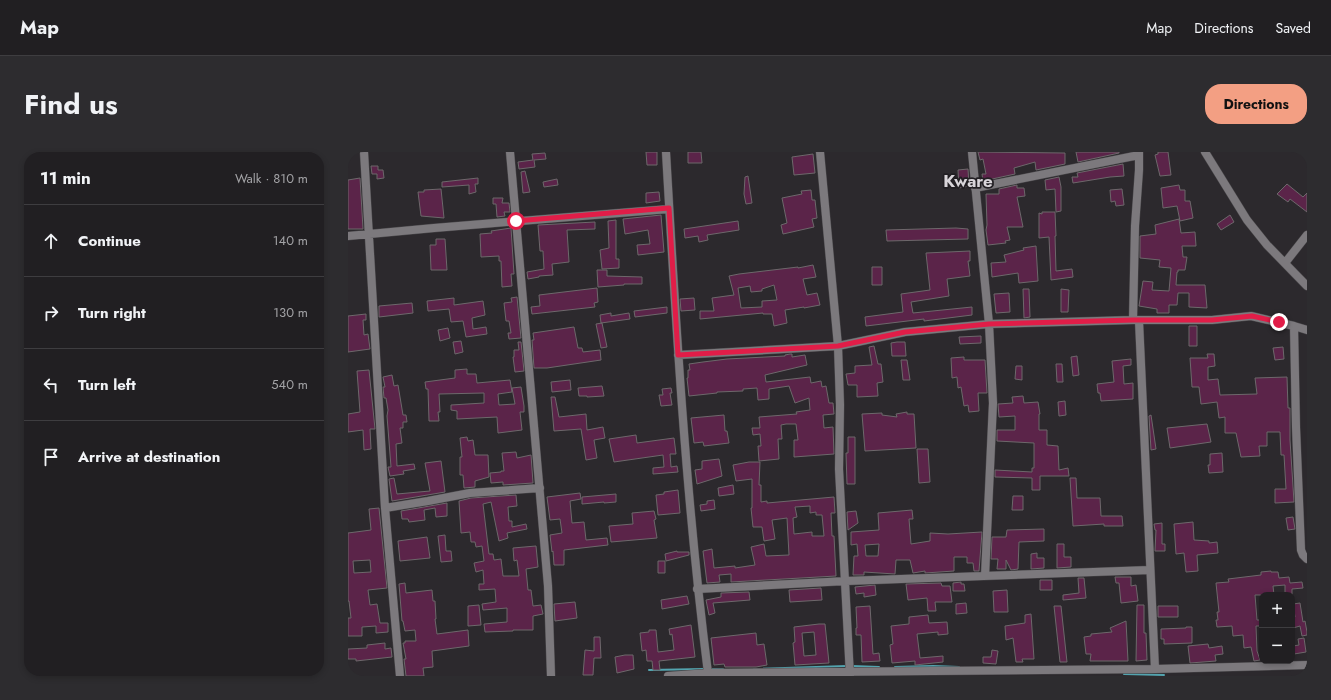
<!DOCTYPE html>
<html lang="en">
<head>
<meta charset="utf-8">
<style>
  body { margin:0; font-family:Jost,sans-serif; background:#2d2c2f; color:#f1f3f6 }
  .controls { position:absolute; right:12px; bottom:12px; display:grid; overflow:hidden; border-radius:8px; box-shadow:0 2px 6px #0003 }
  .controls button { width:36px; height:36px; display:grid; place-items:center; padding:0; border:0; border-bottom:1px solid #3e3d40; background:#211f22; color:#f1f3f6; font:20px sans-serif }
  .stop { position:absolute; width:12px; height:12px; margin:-9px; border:3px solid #e11d48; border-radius:50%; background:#fff }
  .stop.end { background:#e11d48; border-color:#fff; box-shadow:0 1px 4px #0008 }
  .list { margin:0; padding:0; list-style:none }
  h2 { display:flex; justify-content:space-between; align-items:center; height:52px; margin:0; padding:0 16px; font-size:17px }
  h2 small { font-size:13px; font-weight:400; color:#a2a2a5 }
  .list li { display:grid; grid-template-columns:26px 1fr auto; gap:12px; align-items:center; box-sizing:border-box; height:72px; padding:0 16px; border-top:1px solid #3e3d40 }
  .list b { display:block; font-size:15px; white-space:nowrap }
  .list em { font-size:13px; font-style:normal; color:#a2a2a5 }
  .icon { flex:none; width:22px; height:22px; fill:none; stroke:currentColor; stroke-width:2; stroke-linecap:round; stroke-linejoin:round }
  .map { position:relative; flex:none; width:959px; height:524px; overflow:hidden; border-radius:16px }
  header { display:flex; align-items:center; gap:24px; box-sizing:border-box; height:56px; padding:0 20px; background:#211f22; border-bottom:1px solid #3e3d40 }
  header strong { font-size:19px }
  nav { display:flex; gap:22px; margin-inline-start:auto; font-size:14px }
  .intro { display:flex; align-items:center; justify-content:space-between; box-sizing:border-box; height:96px; padding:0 24px }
  h1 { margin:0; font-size:28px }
  .button { padding:10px 18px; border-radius:16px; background:#f39f83; color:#111; font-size:14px; font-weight:700 }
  main { display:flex; gap:24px; padding:0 24px }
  aside { flex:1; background:#211f22; border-radius:16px; box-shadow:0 2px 6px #0003 }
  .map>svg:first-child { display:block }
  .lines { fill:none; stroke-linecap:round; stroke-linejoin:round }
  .stream { stroke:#53a4af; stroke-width:2 }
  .building { fill:#5b2449; stroke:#6d686b; fill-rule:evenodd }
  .minor-casing { stroke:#49474a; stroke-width:9 }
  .minor { stroke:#7c797d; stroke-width:8 }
  .route { stroke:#e11d48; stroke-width:5 }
  .labels { text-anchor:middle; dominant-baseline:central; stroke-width:3.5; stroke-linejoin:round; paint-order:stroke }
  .quarter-label { font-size:17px; font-weight:bold; fill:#d9d5da; stroke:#221f23 }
</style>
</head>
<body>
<header>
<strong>Map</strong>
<nav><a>Map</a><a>Directions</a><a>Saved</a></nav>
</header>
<div class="intro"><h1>Find us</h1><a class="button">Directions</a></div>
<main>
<aside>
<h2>11 min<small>Walk · 810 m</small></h2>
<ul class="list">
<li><svg class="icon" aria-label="ahead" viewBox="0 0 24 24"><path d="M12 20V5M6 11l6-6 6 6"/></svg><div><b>Continue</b></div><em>140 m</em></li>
<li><svg class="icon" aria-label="right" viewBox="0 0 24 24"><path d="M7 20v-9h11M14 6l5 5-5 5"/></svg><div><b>Turn right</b></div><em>130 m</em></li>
<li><svg class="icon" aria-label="left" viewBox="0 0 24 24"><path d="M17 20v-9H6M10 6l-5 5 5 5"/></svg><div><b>Turn left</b></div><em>540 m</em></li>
<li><svg class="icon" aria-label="arrive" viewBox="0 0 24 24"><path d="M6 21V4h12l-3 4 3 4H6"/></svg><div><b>Arrive at destination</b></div></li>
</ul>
</aside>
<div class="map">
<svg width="959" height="524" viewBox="0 0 959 524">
  <rect width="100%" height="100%" fill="#2c292d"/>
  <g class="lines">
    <path class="stream" d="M504 514 531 515
      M547 515 585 514 611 515
      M362 517H375
      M406 517 499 514
      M301 518 357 517
      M776 522 816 523"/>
  </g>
  <path class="building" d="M298 0H309V13H299Z
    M340 0H353L354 11H340Z
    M630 0 717 1V12L688 18 687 10 666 16 667 22 635 29 634 22H638L635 7 632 8Z
    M728 0H771V1L730 10Z
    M810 0H820L823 23 812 24 807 3 810 2Z
    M197 1 198 7 186 8 187 15 171 17 170 10 185 8 184 2Z
    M465 2 467 21 446 23 444 5Z
    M775 12 776 24 762 25 725 31 724 25H730L729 21Z
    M23 14H30V18H35L36 26 29 27V22H24Z
    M620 17 621 34 611 36 610 18Z
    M177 19 182 40 175 41 173 20Z
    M400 24 404 51 398 52 396 42 397 25Z
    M711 25 713 35V59L708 60 707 37 698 38 697 28Z
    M12 26 15 77H0V28Z
    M130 26V32H127L128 40 121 42V33L94 35V30Z
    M209 27 210 33 196 35 195 30Z
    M939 32 955 45 959 41V60L942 47 940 50 929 42Z
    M669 33V36H676L677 44 669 45 675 75H659L662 88 657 89 658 91 640 93 638 78 639 73 638 42H651V37Z
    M831 33 832 38H837V49H842L845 66 832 69 829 54 815 56 813 36Z
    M93 37 96 66 73 64 70 40H76V38Z
    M774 37 776 53 768 54 767 49 763 50 762 38Z
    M463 38 464 48H467L469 66 464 67 466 75 435 82 433 73 439 71 434 46 454 42 453 39Z
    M311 40 312 49 298 51V41Z
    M145 46H155L154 51H161L162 60H156L157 64 149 65 148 52H145Z
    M694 60H707L708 84H707L708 119 724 117 725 125 703 128 701 85 691 86V61L694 62Z
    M313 63 316 100 290 103 289 93 302 92 300 78 277 82 275 67Z
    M882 63 886 70 873 78 869 72Z
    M831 67 833 81 847 80 848 94H834L835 105H839L837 118H830V120H829L828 133H857L859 156 841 155V141H830L829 153H821V161H809V157L791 154 795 129 805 130 804 138 821 139 823 116 811 115 812 108 792 106V84L808 82 807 73Z
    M268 68V107H271V116L254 117 252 98 261 96 260 69Z
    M390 69 391 78 359 83 360 88 351 90 350 84 337 86 336 77Z
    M247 70V77L219 78 221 110 204 112 205 123 191 124V125L180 127 179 120 196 117 195 99H192L190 73Z
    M163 76 166 122H163L164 134 154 135 153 109H151V104L133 105 132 82 144 81 143 79Z
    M608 76 620 77V87L539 89 538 78Z
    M88 87H97L99 118H83L82 93H88Z
    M688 94 690 129 671 131 670 121 644 125 643 111 658 110 656 103 676 98 675 96Z
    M622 99V109H620L622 124 599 127 601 144 563 150 565 161 624 155V163L576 169V167L518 174 517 165 555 160 553 142 582 138 578 101Z
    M465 113 468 125 455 127 459 143 469 141 472 153 456 156V155L437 158 439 171 426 174 424 162H415V161L352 167V159H366L364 146 386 143 381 124 391 122 450 115V116ZM426 133 429 148 414 149V155L393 156 390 136 402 134 403 140 414 139V137Z
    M524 115H534V133H524Z
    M249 118H259V124L294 125V132H276V133L250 135Z
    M249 136 250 150 246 151 247 155 184 162 183 155 192 154 191 143Z
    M675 137H681L682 165 676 166Z
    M713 137 721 138 720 160H713Z
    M661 141 662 160 648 161 646 142Z
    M169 145 173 186 161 187 160 181H163L161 169H158L156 151 164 150 163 146Z
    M106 146V153L135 149 137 163 124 166 125 177 138 175 139 182 118 185 115 169 103 170 101 157 80 159 79 149Z
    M346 146 347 158 333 159 332 147Z
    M64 151 65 161 31 165V154Z
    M319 155V161L287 165 286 159Z
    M263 161V164L281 161 282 167 253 171 252 163Z
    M18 162V168H15L16 183 20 182 22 197 0 200V164Z
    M254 171 259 195 253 196 248 172Z
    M841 174H849V194H841Z
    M226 175 230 196H234L235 200 252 198 253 208 199 216H186L184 188H186L185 181Z
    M100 176 102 186 92 189 90 178Z
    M633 184V191L612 192 611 185Z
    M113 189 115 200 107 202 105 190Z
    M170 190H173L176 219 167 220 165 205H166V198H171Z
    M549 190H557L558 204H544L543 191Z
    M526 194 530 212H533L535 230 529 231 530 244 509 245V233H500L498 222 507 221V214L524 213 521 195Z
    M935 195 936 207 927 208 925 196Z
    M442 202H444V205L457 203 459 213 417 223 418 230 462 225 463 231 473 229 474 235 478 234 481 251H485L486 262 475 263 476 276 485 275 486 302 446 305V288H450L448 272H438L433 273 434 287H430L431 307 411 309 410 294H413L412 282 405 283 404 276H412L411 265 449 262 448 260 462 258 461 246 447 251 441 234 421 237V247L410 248 409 236 395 237V239L369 240V241L341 244 339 226H340V218H342L341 212 355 210 379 207 437 204V203Z
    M859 202H866L867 214 860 215V228L870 227 872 243 909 242 907 226 939 225 940 256H942V288L946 350 927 351V337H938L936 303H933L932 280H919V294H911L912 304 893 305 888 281H877V265L871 266 869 250 853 252 851 235H844L842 206H860Z
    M729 204 731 223 725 224 723 205Z
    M616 205V208H637L639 241H630L631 259 621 260 620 253 616 254 613 235 610 236 609 225 604 226 603 206Z
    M783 207V213L775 214 776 232 785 231V247L753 249 752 241H750L749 232 766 230 764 209Z
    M553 208H559L562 228H555Z
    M708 212H714L715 230H709Z
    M668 214H674V228L667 227Z
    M119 217V222H128L129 231 162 228 164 240 150 242 151 253 167 252 164 236 173 235 176 254V260H172L174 278 150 281 149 265 109 267V259L103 258V253L136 251V241L91 242 92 260H90L91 269H81L80 237H78L77 230 107 226V218Z
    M21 218 27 277H22L23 297 16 298 15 278 0 280V262L12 260 9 219Z
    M44 223 46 234 50 233 55 263H58L59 270H55V276H52L54 291 48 292 49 314 66 312 67 317 55 319 56 322 42 324 40 315H43L39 264 40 258 38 246H36L35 235H37L35 225Z
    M222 228 223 238 204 240 203 230Z
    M254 234 256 244 239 245V244H231L230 236Z
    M323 236 324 241H322L324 253 313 254 311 243H315L314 237Z
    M675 244 676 251 690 250 692 262H691V278H699V293L710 294 711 318 720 316 721 324H692V338H684V326L647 325V318L684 320V316H686V291L649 289V278H667V264L651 265 650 252 665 251 664 245Z
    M203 245H207L211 265 238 262 239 278 255 275 257 286 246 288 249 306 238 308 233 277 206 279Z
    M717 249 718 263 711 264 710 250Z
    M559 260V262H566L568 296 517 299 514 262 534 261V263L549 265 548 262Z
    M376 263 377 279H379L381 291 356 294 355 290 346 291 343 266Z
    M803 263 808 297 803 298 801 264Z
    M859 272 863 290 822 296 819 276Z
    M288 283 289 291 326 286 328 302H322L323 315 329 314 330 320 305 322V316L316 315 315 303 266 310 261 287Z
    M119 285 120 289 125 288 127 303H140L141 325 127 329V335L116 336 115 323H112V305H114L112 286Z
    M500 285H507V332H499L498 301H500Z
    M569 297H580L582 330 571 331Z
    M168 300 169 306 183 303 185 331 155 333V330L143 331 142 321 153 320V319H156L154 301Z
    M874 301 875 320 861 321 860 313H862V302Z
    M371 307 374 324 349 332 347 318 354 317V309Z
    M93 309 97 340 44 349 41 327 46 326 49 342 82 339 77 311Z
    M401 310H412L411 333H413V350L419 349V351L486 345 487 361H483L484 384H486L488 424 383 430V422L371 423 372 430 359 431 355 399 364 397 366 416 387 414V416L407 413 403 395 416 392 418 404 441 403 439 366 424 368 427 387 416 389 414 375H405L403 356H404V327L388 329 385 313ZM462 354V361L468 360V363H474L476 384H464V380L446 382 445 366 449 365 447 355Z
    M722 326H728L729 346H752L753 364H774L775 374H756V372L725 374Z
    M385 333 386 342 371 344 370 336Z
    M330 338 332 361 310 363 308 343 316 342V340Z
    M232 341 233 347 222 349 224 371 236 370 238 388 259 386 260 393 216 398V413H206L205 399 204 400 202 383 214 381 212 367 202 368 199 345Z
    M268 342V350L256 351V350L234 352V345Z
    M168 343 169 354 160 355 161 369H164V375L178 372 179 377 159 381 160 386 151 389 143 350 135 352 141 402H145L146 408 153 407 155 424H171L169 408 166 409 165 396 188 394 190 415 178 417 180 438H183L185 454 193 453 195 462 185 464V478H165V479L137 480 136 472 159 470V456L135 458 134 452 148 450 147 437 131 438V432H136L135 418 128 420 126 411 136 409 134 394 128 395 127 390H123L122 380 113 381 111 349 123 346Z
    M665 344H675V358H664Z
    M366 348 367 357 353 359 352 353 359 352V349Z
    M99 351V364L88 365 87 356 76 358 77 368 61 370 60 367H54L53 359Z
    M31 356 39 436 20 438 22 453 29 452 32 471H40V480L28 481V474L14 475V484H0V466H3L1 449H0V381L23 378 21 357ZM22 408 23 420 6 421 5 409Z
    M564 358 565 367H561L563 392 582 389V381L600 382 634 380 631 419H626L625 411H619V405H606V419L577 421V419L565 421 562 408H548L547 422 516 420V423H505L506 404H510L509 392 503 393V380L531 378 530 361ZM531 392 530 404H518L517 393Z
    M306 359 308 367 306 368 309 386 263 390 261 374 285 372 284 361Z
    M508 359 510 371 500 378 499 360Z
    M945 365 947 377 940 378 938 366Z
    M845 370 846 388 861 389V391L869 390 870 401 849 403 850 419 838 420 836 401 828 402 826 372Z
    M814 371V392H817V399H807L808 378H807L806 372Z
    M696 377V389L671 390 670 417 663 418 658 408V417H649L650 407H643L644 385H658L659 378Z
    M97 383 98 399H103L104 409 93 410 90 384Z
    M79 385 82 406 52 409 50 389Z
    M709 392H716V405H723V415L709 416Z
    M329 399V400H341V403L318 409 317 402Z
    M689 401V406H696V416L683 417V402Z
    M310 409H317V421H310Z
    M923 419V420H930L931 426 941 425 942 431 954 430 955 436 944 437V443H937V433L925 434 926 443H907L909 468H914V474H908L909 499 912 508 906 509 903 495 896 496 895 483 885 484 884 474 869 475 868 468H870L869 460H871L868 431 881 430 880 427 913 423V420Z
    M767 425H783V434L788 433 790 449 773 451 771 431H768Z
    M730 426H736L738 446 715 448V443L731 441Z
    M692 428H704V438H692Z
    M613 430V432H616L617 439H605V431Z
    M57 431 58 441 84 438 85 449H87L88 467H87L89 482 120 478 121 494 84 499 85 515 75 516 76 524H58L56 507H58L55 491H57V489H68L67 478 57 479 55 469H54L51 432Z
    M593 431 594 434H602L604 450H587L588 459H580L579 446 560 448 558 432Z
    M527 433 528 443 516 445V441L508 442 507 435Z
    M473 436 474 448 442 450 441 438Z
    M659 438 660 460H646L645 439Z
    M401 440 402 448 365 451 367 461 361 463 358 448 373 445V441Z
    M339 444 341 452 314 457 313 448Z
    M227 450 229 466 207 469 206 452Z
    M618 451 619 461 608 462V452Z
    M952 451 955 470 957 469 959 480V483L954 484 952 474 945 476 944 469V466L947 465 945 452Z
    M131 453 133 473 120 474V454Z
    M789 453H796V481H798L799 508 788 509Z
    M522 454 525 502 531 501 532 509 514 510 513 483H508V476H509L508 455Z
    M706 454H713L719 510H712Z
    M810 454H830V465H810Z
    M683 462 686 507H674L675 510H668L665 486 658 488 657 474 677 471V463Z
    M580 463 581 471 599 470 600 482 590 483V480L569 482 572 506 595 504V510L567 513V509L544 511 542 493 545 492 543 474 561 472V465Z
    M778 469 780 509H742L743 502H738L736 485 743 484V482L764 480 762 476Z
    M471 472H477L481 511 447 513 445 491 447 490 446 475ZM466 480 468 503 456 504 454 481Z
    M343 473 347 505 311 509 312 518H305L304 509H299L298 498 294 499 292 481 301 480V478H308L310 500 326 498 324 482 322 483 321 477Z
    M838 475H844V491L816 492V487H813V477L838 476Z
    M408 481 409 493 416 492 419 513 408 515H377L376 512 366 513 363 486Z
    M246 485H252L253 506H246L245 523H235L237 498 246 499Z
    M956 486 958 500 946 502 945 494 951 493 950 487Z
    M37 491V497L43 496 44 505 8 509V507H0V497L19 496V493Z
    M860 492 861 496 874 494 875 502 867 503 868 509 842 511 840 494Z
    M644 498 650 499 648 512 635 511V505H643Z
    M277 503H285L286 517 269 521 267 505Z"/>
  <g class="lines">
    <g class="minor-casing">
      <path id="minor" d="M16 0 37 356 52 524
        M162 0 200 434 203 524
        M318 0C328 174 338 348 360 521
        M472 0 490 194 492 253 491 317 502 524
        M624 0 641 172 645 251 637 424
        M857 0 899 68 919 93 959 134
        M627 36 791 3
        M0 84 86 76 321 57
        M937 111 959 83
        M785 168 787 74 791 18V0
        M791 169 807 517
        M946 174 948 275 953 398 955 403 959 407
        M330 203 490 194 557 180 641 172 785 168H864L903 164 946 174 959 178
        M37 356 80 349 122 341 192 336
        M349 437 498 429 802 418
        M320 524 360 521 807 517 959 513"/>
    </g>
    <use href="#minor" class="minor"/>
  </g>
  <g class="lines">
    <path class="route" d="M168 69 321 56 330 203 490 194 557 180 641 172 785 168H864L904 164 931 170"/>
  </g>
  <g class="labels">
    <g class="quarter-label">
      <text x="620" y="29">Kware</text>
    </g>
  </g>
</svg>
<div class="controls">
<button>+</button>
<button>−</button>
</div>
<div class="stop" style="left:168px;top:69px"></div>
<div class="stop end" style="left:931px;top:170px"></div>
</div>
</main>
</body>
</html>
